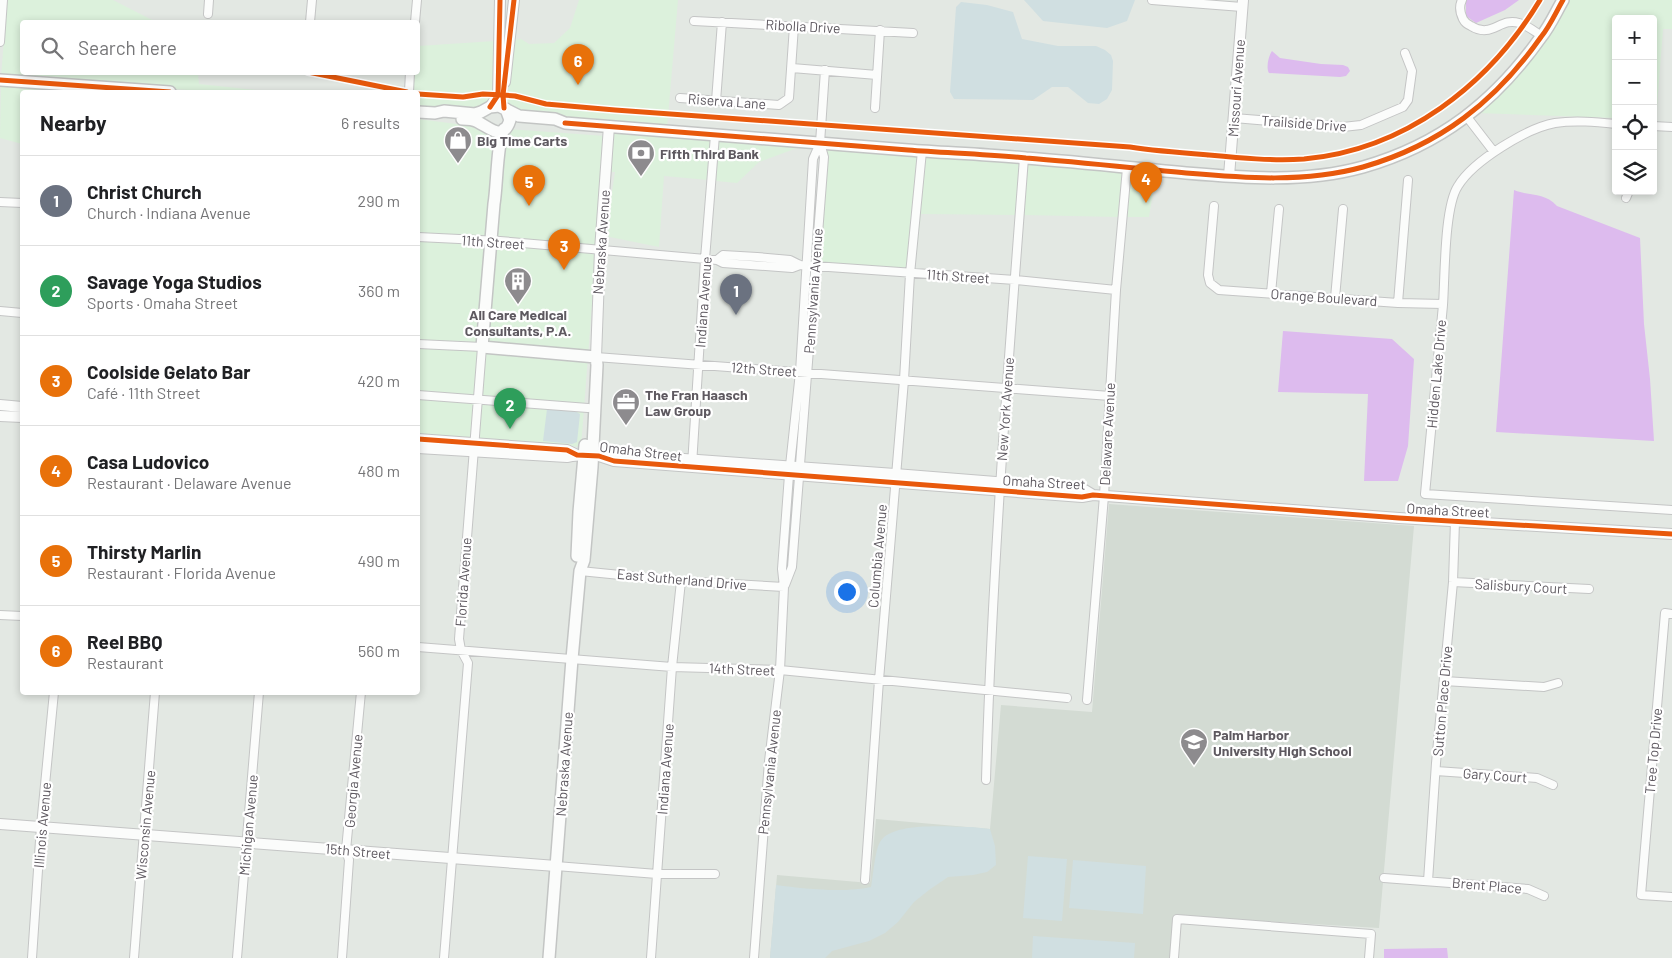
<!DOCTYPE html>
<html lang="en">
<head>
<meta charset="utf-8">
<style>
  body { margin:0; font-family:Barlow,sans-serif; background:#f6f6f6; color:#202124 }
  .controls { position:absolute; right:15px; top:15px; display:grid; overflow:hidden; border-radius:5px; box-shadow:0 2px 8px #0003 }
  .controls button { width:45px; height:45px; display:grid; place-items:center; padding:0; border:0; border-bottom:1px solid #e0e0e0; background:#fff; color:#202124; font:25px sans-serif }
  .you { position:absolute; left:846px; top:591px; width:18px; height:18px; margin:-12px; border:4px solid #fff; border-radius:50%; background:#1a73e8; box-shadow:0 0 0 8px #1a73e833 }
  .badge { display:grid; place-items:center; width:32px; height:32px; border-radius:50%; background:#b45309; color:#fff; font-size:16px; font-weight:700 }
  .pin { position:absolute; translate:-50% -41px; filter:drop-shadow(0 1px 2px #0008) }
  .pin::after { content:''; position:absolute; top:26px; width:18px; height:15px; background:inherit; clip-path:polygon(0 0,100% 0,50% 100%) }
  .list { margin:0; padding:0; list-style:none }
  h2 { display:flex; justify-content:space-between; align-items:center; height:65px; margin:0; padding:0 20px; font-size:21px }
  h2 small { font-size:16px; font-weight:400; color:#757577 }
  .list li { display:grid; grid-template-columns:32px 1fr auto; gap:15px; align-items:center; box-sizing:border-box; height:90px; padding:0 20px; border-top:1px solid #e0e0e0 }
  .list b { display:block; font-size:19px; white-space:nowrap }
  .list p { margin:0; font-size:16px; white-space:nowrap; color:#757577 }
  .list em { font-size:16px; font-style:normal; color:#757577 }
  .icon { flex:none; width:28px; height:28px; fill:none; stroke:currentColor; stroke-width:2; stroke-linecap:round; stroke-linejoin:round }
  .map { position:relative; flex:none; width:1672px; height:958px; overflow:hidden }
  .search { position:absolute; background:#fff; box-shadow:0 2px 8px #0003; left:20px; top:20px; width:400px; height:55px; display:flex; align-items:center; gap:12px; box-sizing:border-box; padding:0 18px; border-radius:5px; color:#757577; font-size:19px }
  .panel { position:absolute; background:#fff; box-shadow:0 2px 8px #0003; left:20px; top:90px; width:400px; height:605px; border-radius:5px }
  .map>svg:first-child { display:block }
  .commercial { fill:#dcf1dc }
  .education { fill:#d3dbd3 }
  .green { fill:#d0dfe1 }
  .water { fill:#dbe }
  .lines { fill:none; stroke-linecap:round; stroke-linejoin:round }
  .minor-casing { stroke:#c4c5c5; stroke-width:10 }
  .tertiary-casing { stroke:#c4c5c5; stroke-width:12 }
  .secondary-casing { stroke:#c3c5c4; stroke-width:14 }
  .minor { stroke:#fbfcfb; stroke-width:8 }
  .tertiary { stroke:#fbfcfb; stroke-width:10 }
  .secondary { stroke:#fbfcfb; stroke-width:11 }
  .cycleway-casing { stroke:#fff; stroke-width:8 }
  .cycleway { stroke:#e8590c; stroke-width:5 }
  .labels { text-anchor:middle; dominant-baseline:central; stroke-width:4.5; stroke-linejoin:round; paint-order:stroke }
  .street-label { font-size:14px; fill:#5e5960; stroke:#fff }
  .poi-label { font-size:14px; font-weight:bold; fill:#5e5960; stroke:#fff; text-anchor:start }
</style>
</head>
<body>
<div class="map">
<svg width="1672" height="958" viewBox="0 0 1672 958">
  <rect width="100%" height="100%" fill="#e3e8e3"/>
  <path class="commercial" d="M7 0H113L156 22H22V72L198 73 199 84 276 92H216L1 77Z
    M579 0H678L667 128 520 113 507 105 514 40 521 39 529 44 554 43 570 28Z
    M1568 0H1672V29H1663L1656 120H1653V19H1616V118L1478 113 1540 50Z
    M495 41 493 97 480 109H418V92H413L414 73 418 72V46Z
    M1 84 97 90V92H22V144L0 138Z
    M418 119 480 127 605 136 581 447 418 434Z
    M613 130 711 139 708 180 664 176 659 247 605 236 615 172H610Z
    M719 139 805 145 759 162 737 183 716 181Z
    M825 147 917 154 907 270 819 263Z
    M925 155 1020 161 1016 215 921 214 915 270Z
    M1028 162 1122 171 1118 217 1024 215Z
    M1130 171 1156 174 1149 217H1126Z"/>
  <path class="education" d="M1109 504 1414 526 1379 928 1174 916 1171 958H770L777 875 870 883 876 819 990 829 1001 705 1092 712Z"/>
  <path class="green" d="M1024 0H1135L1127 21 1107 28 1043 21Z
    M961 2 987 5 1013 12 1022 39 1058 46H1096L1105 50 1111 55 1113 61 1112 90 1107 99 1099 104 1088 103 1068 87H1052L1033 100 954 99 950 92 956 7Z
    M547 409 575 411 580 414 577 442 572 444 543 441Z
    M972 827 990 829 995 846 996 865 987 872 973 875 948 877 929 890 914 902 898 922 885 933 869 941 832 951 825 958H770L776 885C805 889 844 893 871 887 873 877 875 850 880 842 892 821 950 827 972 827Z
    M1028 856 1067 859 1062 921 1023 918Z
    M1073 860 1146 866 1143 914 1069 908Z
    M1033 936 1135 943 1134 958H1032Z"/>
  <path class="water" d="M1466 0H1519L1505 10 1476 23 1466 16Z
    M1272 51 1280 58 1321 64 1343 65 1348 67 1350 71 1346 76 1340 77 1269 73C1266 68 1268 57 1272 51Z
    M1514 190C1531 197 1544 192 1557 206L1640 238 1644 324 1650 379 1654 441 1496 432Z
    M1283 331 1392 339 1414 359 1408 446 1398 481H1364L1368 394 1278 392Z
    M1447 948 1448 958H1384V949Z"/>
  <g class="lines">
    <g class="minor-casing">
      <path id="minor" d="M1152 0 1242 7
        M1462 0C1459 6 1460 13 1463 19 1465 23 1467 24 1471 26 1492 39 1500 17 1519 23 1527 25 1535 32 1542 36
        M208 14 209 0
        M694 21 913 33
        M310 22 312 0
        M415 22 417 0
        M0 42 3 0
        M792 68 877 75
        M409 92 410 72
        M680 98 779 105 789 98 794 26
        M716 101 722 22
        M875 108 880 30
        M1467 117 1494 152
        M1234 118 1343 127 1361 125 1403 107 1408 100 1412 71 1405 53
        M1616 124C1596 122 1575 120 1555 123 1527 128 1473 161 1458 186 1444 207 1445 277 1443 305 1437 368 1431 431 1425 494L1672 510
        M1653 126 1672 127
        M1626 198 1629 191
        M0 202 22 203
        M1214 206 1208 275 1210 283 1219 290 1398 303 1443 304
        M418 237 500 241 717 260 723 263 792 268 800 265
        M717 260 723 255 757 257 790 260 800 265 1015 280 1116 290
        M1271 293 1279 209
        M1335 298 1343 209
        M1398 303 1408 180
        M0 311 22 313
        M418 344 482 347 459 639 461 650 468 663 444 958
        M596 357 1110 396
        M418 395 588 408
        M692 465 705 259 715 135
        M580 571 681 581 784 587
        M1453 582 1589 589
        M785 585 792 567 824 157 820 143 825 70
        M1672 614 1665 613 1641 895 1672 897
        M0 615 22 616
        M418 647 672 667 780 670 1067 698
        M1444 681 1544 687 1558 683
        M1087 700 1104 496 1116 290 1127 168
        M1436 771 1537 778 1553 785
        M986 780C992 572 1008 365 1024 158
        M556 866 657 874H715
        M1384 878 1528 889 1544 896
        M865 880 879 680 904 380 910 274 922 151
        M1428 881 1436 763 1453 582 1455 521
        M32 958 41 826 54 692
        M134 958 155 692
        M237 958 259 692
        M342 958 349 860 346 850 361 692
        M651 958 672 667 681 581
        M754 958 769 761 780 670 784 587 782 569 789 475 800 372 813 159 820 143
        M1174 958 1177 919 1371 934 1369 958"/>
    </g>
    <g class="tertiary-casing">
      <path id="tertiary" d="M505 82 514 0
        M490 107 498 95 500 0
        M1229 176 1243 0
        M596 357 600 250 609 126
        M0 405 22 407
        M0 416 22 417
        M418 439 567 450 577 455
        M418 448 567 457C583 454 599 456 615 454L895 474 1083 489 1093 495
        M599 456 614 461 1082 497 1093 495 1399 518 1672 534
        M0 824 556 866"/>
    </g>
    <g class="secondary-casing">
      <path id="secondary" d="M0 80 170 92
        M418 112 435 113 444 111 475 114 481 112 490 107 499 106 519 116 555 119 565 123C679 132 793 141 908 150 947 153 986 154 1026 158 1079 162 1133 168 1186 173 1245 178 1305 183 1363 167 1440 145 1495 102 1541 37 1550 26 1556 12 1563 0
        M462 119C468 119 473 119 478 122 490 128 503 142 510 120L506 109
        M504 129C497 141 497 187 494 204L482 347 596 357
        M577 556 579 512 585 445
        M549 958 572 659 580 571 584 560 592 467 597 365 596 357"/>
    </g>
    <use href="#minor" class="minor"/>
    <use href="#tertiary" class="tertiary"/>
    <use href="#secondary" class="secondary"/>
    <g class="cycleway-casing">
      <path id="cycleway" d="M308 72 407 92
        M0 80 170 92
        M418 94 463 97 483 94 503 95 515 96 546 104 615 110 1130 147C1156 151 1183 153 1209 155 1240 158 1272 161 1304 159 1405 150 1489 85 1540 0
        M490 107 498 95 500 0
        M504 108 503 95 514 0
        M565 123C679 132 793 141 908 150 947 153 986 154 1026 158 1079 162 1133 168 1186 173 1245 178 1305 183 1363 167 1440 145 1495 102 1541 37 1550 26 1556 12 1563 0
        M418 439 567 450 577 455 599 456 614 461 1082 497 1093 495 1399 518 1672 534"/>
    </g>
    <use href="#cycleway" class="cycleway"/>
  </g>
  <defs>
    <g id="shop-pin" transform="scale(1.4375)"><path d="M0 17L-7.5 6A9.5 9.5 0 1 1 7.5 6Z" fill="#8d8b8e" stroke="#fff"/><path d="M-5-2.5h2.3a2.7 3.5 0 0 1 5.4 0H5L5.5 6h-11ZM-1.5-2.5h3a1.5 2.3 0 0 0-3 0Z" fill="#fff"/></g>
    <g id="bank-pin" transform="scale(1.4375)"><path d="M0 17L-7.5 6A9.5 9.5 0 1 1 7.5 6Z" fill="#8d8b8e" stroke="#fff"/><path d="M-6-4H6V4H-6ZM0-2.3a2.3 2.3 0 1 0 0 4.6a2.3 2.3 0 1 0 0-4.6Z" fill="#fff"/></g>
    <g id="building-pin" transform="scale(1.4375)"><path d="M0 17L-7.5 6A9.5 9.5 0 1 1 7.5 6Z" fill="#8d8b8e" stroke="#fff"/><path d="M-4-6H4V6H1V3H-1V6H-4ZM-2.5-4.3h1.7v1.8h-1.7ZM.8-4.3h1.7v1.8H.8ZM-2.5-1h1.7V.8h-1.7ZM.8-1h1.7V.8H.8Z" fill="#fff"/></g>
    <g id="office-pin" transform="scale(1.4375)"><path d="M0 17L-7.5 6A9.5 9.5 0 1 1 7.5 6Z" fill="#8d8b8e" stroke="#fff"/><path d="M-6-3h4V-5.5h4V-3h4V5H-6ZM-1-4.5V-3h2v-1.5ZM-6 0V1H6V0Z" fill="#fff"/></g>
    <g id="school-pin" transform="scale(1.4375)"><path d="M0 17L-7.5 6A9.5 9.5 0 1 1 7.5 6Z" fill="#8d8b8e" stroke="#fff"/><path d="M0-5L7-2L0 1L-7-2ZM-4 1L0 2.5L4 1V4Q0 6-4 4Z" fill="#fff"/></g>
  </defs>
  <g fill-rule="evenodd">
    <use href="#shop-pin" x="458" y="140"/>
    <use href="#bank-pin" x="641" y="153"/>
    <use href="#building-pin" x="518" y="281"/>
    <use href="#office-pin" x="626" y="402"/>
    <use href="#school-pin" x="1194" y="742"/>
  </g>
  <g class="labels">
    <g class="street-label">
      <text transform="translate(803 26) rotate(3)">Ribolla Drive</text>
      <text transform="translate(1236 88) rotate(-86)">Missouri Avenue</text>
      <text transform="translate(727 101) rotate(4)">Riserva Lane</text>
      <text transform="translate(1304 123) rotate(4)">Trailside Drive</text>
      <text transform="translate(493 242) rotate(4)">11th Street</text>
      <text transform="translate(601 242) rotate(-86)">Nebraska Avenue</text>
      <text transform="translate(958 276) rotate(4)">11th Street</text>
      <text transform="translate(813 291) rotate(-86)">Pennsylvania Avenue</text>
      <text transform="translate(1324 297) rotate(4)">Orange Boulevard</text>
      <text transform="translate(703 302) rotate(-86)">Indiana Avenue</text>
      <text transform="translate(764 369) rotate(4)">12th Street</text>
      <text transform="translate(1436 374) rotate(-85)">Hidden Lake Drive</text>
      <text transform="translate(1005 409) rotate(-86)">New York Avenue</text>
      <text transform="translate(1107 434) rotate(-87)">Delaware Avenue</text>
      <text transform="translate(641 451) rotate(7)">Omaha Street</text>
      <text transform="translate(1044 482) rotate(3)">Omaha Street</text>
      <text transform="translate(1448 510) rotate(3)">Omaha Street</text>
      <text transform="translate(877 556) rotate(-85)">Columbia Avenue</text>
      <text transform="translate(682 579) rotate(5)">East Sutherland Drive</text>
      <text transform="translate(463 582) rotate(-86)">Florida Avenue</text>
      <text transform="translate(1521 586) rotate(3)">Salisbury Court</text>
      <text transform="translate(742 669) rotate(2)">14th Street</text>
      <text transform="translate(1442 701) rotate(-85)">Sutton Place Drive</text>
      <text transform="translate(1653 751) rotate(-85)">Tree Top Drive</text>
      <text transform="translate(564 764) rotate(-86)">Nebraska Avenue</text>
      <text transform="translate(665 769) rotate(-86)">Indiana Avenue</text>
      <text transform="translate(769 772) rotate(-84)">Pennsylvania Avenue</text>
      <text transform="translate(1495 775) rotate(4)">Gary Court</text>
      <text transform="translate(353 781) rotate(-85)">Georgia Avenue</text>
      <text transform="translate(42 825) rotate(-85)">Illinois Avenue</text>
      <text transform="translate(145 825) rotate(-85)">Wisconsin Avenue</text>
      <text transform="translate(248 825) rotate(-85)">Michigan Avenue</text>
      <text transform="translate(358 851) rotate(5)">15th Street</text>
      <text transform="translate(1487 885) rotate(5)">Brent Place</text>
    </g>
    <g class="poi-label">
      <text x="477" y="140">Big Time Carts</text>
      <text x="660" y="153">Fifth Third Bank</text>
      <text x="518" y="314" text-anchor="middle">All Care Medical<tspan x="518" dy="16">Consultants, P.A.</tspan></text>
      <text x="645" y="394">The Fran Haasch<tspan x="645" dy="16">Law Group</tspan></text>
      <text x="1213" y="734">Palm Harbor<tspan x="1213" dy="16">University High School</tspan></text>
    </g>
  </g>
</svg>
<div class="controls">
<button>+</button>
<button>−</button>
<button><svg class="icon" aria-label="locate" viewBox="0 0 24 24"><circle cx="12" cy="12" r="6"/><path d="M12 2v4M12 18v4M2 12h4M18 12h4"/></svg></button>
<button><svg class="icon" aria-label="layers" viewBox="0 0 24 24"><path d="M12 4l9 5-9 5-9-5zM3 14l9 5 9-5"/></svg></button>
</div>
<div class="you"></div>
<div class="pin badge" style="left:736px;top:315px;background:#6b7280">1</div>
<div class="pin badge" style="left:510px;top:429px;background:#2e9e5b">2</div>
<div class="pin badge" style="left:564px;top:270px;background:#e8710a">3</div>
<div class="pin badge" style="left:1146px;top:203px;background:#e8710a">4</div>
<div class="pin badge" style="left:529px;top:206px;background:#e8710a">5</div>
<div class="pin badge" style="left:578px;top:85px;background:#e8710a">6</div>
<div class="search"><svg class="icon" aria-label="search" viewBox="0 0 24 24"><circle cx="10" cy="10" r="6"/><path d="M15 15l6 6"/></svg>Search here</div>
<section class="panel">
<h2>Nearby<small>6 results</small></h2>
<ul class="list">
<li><span class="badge" style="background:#6b7280">1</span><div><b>Christ Church</b><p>Church · Indiana Avenue</p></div><em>290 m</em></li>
<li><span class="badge" style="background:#2e9e5b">2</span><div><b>Savage Yoga Studios</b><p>Sports · Omaha Street</p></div><em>360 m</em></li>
<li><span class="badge" style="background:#e8710a">3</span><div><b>Coolside Gelato Bar</b><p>Café · 11th Street</p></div><em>420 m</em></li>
<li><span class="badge" style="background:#e8710a">4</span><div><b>Casa Ludovico</b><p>Restaurant · Delaware Avenue</p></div><em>480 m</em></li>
<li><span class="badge" style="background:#e8710a">5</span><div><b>Thirsty Marlin</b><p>Restaurant · Florida Avenue</p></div><em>490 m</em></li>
<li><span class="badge" style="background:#e8710a">6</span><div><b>Reel BBQ</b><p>Restaurant</p></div><em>560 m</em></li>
</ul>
</section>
</div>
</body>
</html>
